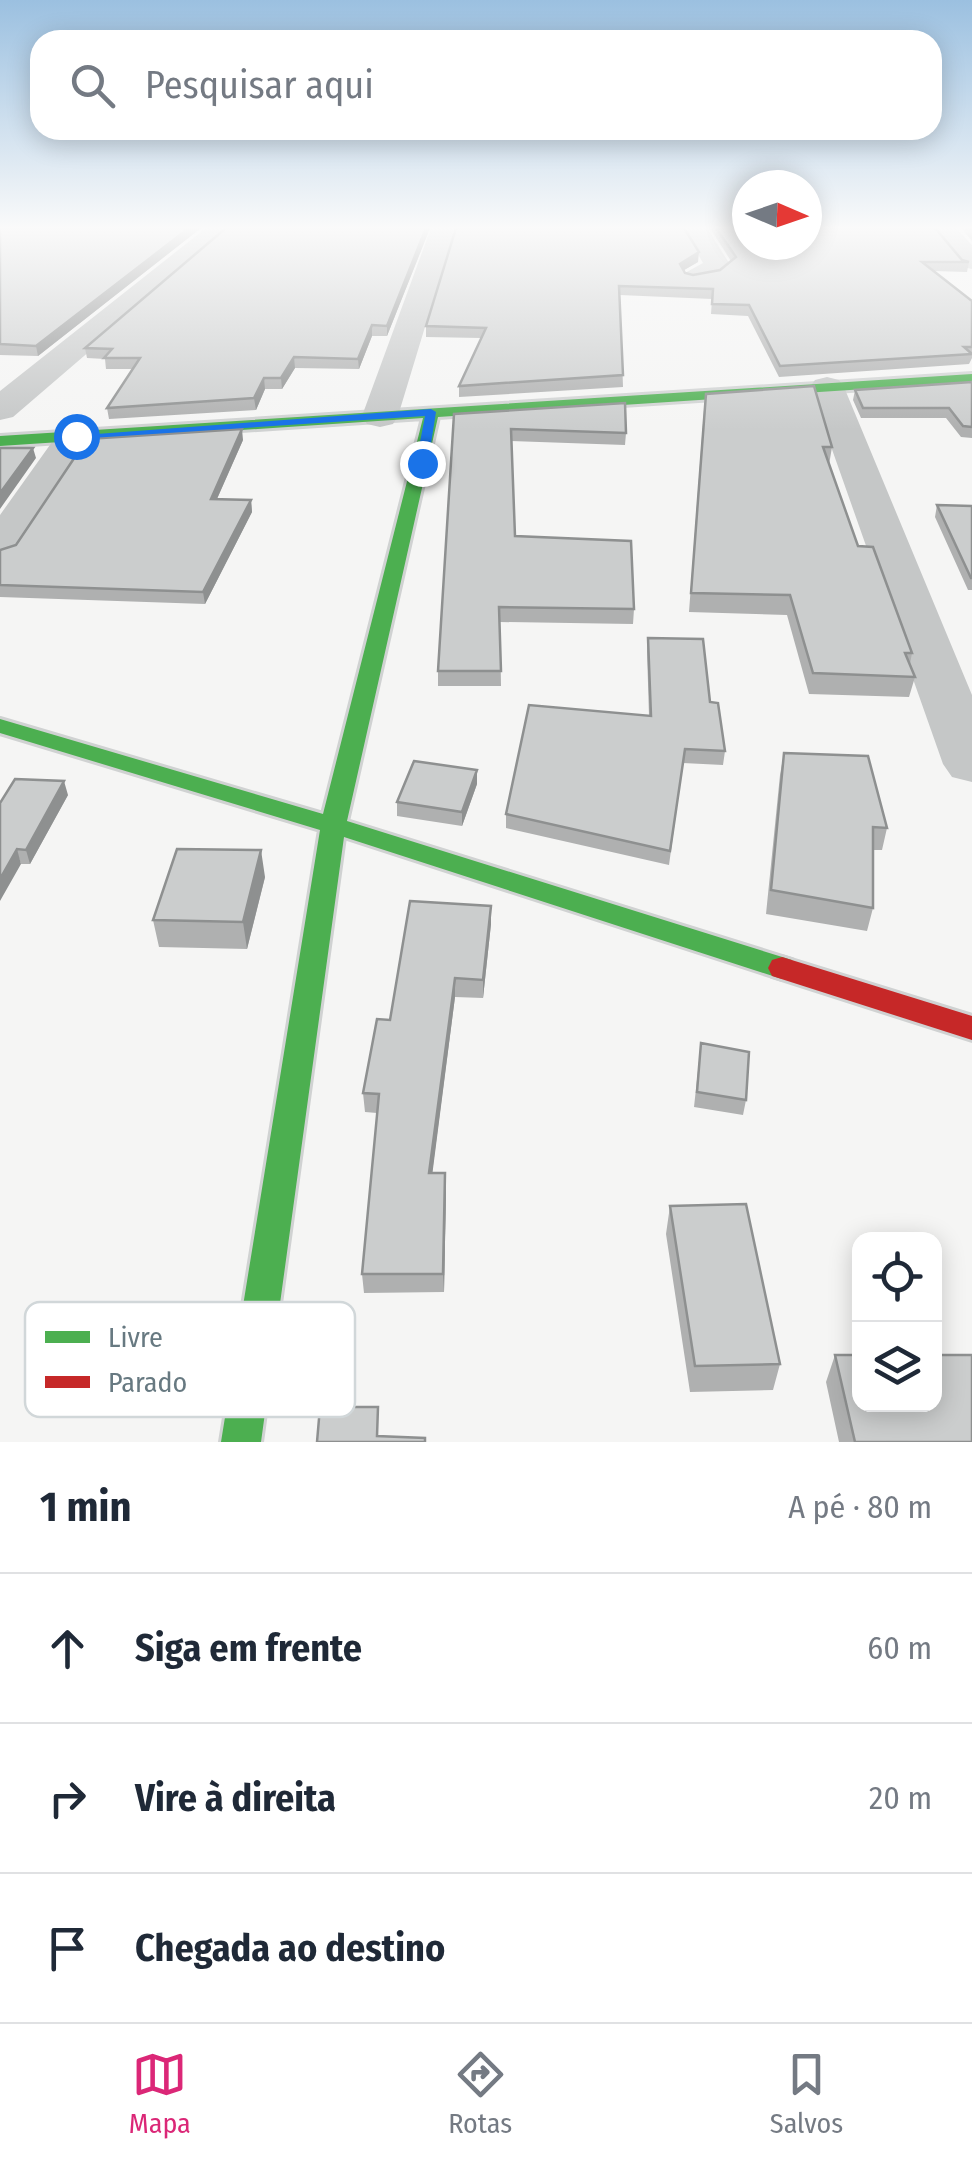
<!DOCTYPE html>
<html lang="pt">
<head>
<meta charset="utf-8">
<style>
  body { margin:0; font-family:"Fira Sans Condensed",sans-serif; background:#f6f6f7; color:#1f2937 }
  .controls { position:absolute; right:30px; bottom:30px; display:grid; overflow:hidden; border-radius:20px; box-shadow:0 5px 25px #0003 }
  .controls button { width:90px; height:90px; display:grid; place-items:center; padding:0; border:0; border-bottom:2px solid #e0e1e3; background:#fff; color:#1f2937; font:50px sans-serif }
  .compass { position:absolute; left:732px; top:170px; width:90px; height:90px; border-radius:50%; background:#fff; box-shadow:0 5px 25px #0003; rotate:92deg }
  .stop { position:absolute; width:30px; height:30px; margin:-22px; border:8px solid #1a73e8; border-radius:50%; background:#fff }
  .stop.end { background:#1a73e8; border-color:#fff; box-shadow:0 2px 10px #0008 }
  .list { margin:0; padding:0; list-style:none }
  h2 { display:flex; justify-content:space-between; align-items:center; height:130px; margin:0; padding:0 40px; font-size:42px }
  h2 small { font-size:32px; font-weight:400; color:#747a83 }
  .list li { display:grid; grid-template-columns:65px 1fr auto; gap:30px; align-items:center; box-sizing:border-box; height:150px; padding:0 40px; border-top:2px solid #e0e1e3 }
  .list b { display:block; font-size:38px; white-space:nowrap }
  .list em { font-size:32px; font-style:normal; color:#747a83 }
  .icon { flex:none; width:55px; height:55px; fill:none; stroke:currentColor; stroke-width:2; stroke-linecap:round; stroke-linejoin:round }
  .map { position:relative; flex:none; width:972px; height:1442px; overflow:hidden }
  .search { position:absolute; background:#fff; box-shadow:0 5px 25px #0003; left:30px; right:30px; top:30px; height:110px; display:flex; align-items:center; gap:25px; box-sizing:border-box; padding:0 35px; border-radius:30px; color:#747a83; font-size:38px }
  .sheet { height:580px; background:#fff }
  nav { display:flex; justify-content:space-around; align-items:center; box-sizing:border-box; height:140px; border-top:2px solid #e0e1e3; background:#fff; font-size:28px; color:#747a83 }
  nav a { display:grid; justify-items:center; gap:5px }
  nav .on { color:#db2777 }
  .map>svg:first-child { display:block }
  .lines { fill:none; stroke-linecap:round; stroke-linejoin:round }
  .fast-casing { stroke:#d0d2d2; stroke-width:6 }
  .jam-casing { stroke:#d0d2d2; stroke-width:6 }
  .street { fill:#c5c7c7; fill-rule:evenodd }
  .fast { fill:#4caf50; fill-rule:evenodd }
  .jam { fill:#c62828; fill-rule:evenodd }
  .wall { fill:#afb0b0 }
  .shaded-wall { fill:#8e9090 }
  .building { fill:#cbcdcd; stroke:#8e9090; stroke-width:2.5 }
  .route { fill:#1a73e8 }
  .key { fill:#fff; stroke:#d1d7d9; stroke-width:2.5 }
  .key-label { font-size:28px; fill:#677981 }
</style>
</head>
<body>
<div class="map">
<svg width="972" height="1442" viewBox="0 0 972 1442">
  <rect width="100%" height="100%" fill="#f5f5f4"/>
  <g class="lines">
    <g class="fast-casing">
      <path id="fast" d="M972 374V382L438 417 347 821 792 960 796 968 792 976 782 979 344 837 261 1442H221L320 830 0 733V719L323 814 423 418 0 446V436Z"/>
    </g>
    <g class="jam-casing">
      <path id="jam" d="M782 957 972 1016V1040L772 976 768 968 772 960Z"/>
    </g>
    <path class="street" d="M206 228H233L13 417 0 420V391Z
      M431 228H455L398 416 393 424 380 427 367 424 362 416Z
      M683 228H707L731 266C723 278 701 283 687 280L683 274 703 263Z
      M931 228H956L972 245V269L963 267Z
      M827 377 839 380 844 387 972 695V782L952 777 943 764 810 387 815 380Z
      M75 425 88 428 94 436 16 555 0 559V515L62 428Z"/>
    <use href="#fast" class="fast"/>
    <use href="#jam" class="jam"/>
  </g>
  <path class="wall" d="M0 228H201L38 356 0 355Z
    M430 228 387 336H372L359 369 295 368 282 389H265L256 410 109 419 107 408 133 369H106L105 359 87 358 85 348Z
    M710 228H747L969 262 967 272 934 271 972 301V358L969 364 779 377 748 316 711 314 712 299 620 295 623 387 459 397V386L481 338 426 337V326L698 262 684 270 685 273 693 275 720 270 731 261Z
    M961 228H972V241Z
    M972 382V438L961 437 946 418H861L853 400 855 390Z
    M704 410 832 447 829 465 858 546 912 653 910 664 915 677 909 697 809 694 787 615 689 612Z
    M454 414 626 433 625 445 511 441 515 536 634 609 633 624 500 622 501 686H438V671Z
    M243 440 217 499 251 500 252 512 205 604 0 597V550L16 545Z
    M937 505 972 506V590H968L935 517Z
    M648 638 710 702 725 751 723 765 683 763 669 865 506 828V814L649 716 647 651Z
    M784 753 887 828 882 850H873V908L867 931 766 914 780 775Z
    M477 784 462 826 397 816V802Z
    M68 795 30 864H21L0 803Z
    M265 877 247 949 159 947 153 920Z
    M491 906V924L483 998 455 997 432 1173 446 1192 444 1292 364 1293 362 1274 377 1113 365 1112 363 1093 390 1020Z
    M701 1043 746 1100 743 1115 694 1107Z
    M670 1206 780 1364 773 1390 690 1392 666 1234Z
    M835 1355 972 1442H839L826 1382Z"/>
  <path class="shaded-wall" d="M189 228H201L38 356 36 346Z
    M426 228H430L387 336V326Z
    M699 252 698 262 679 273 680 264Z
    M372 325V336L359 369 358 359Z
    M294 357 295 368 282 389 281 378Z
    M264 378 265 389 256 410 254 398Z
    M242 429 243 440 212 510 211 499Z
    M33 448 36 458 0 509V493Z
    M251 500 252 512 205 604 203 592Z
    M477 770V784L462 826V812Z
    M64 781 68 795 30 864 26 850Z
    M17 849 21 864 0 901V879Z
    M261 850 265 877 247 949 243 922Z
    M491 906V924L483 998V980Z
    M455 978V997L430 1192 429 1173Z
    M445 1173 446 1192 444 1292 443 1274Z"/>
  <path class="building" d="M0 228H189L36 346 0 344Z
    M226 228H426L387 326 372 325 358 359 294 357 281 378H264L254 398 107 408 140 358H104L112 349 85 348Z
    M456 228H684L699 252 680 264 685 273 693 275 720 270 736 257 716 228H747V245H807V228H935L962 260 969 262H922L972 301V347H964L972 354 780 366 749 305 712 304 713 289 619 286 623 375 459 386 486 328 426 326Z
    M972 382V427L963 426 949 408H863L855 390Z
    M814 386 832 447H823L858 546 873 547 912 653H905L915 677 813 673 790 595 691 593 706 394Z
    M625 403 626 433 511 429 515 536 631 541 634 609 499 607 501 671H438L454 414Z
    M242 429 211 499 251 500 203 592 0 585V550L16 545 87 439Z
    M0 448H33L0 493Z
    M937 505 972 506V578H971Z
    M648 638 703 639 710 702 718 703 725 751 685 749 670 851 506 814 529 705 651 716Z
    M784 753 868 756 887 828 873 827V908L771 890Z
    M414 761 477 770 462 812 397 802Z
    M15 779 64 781 26 850 17 849 0 879V803Z
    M177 849 261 850 243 922 153 920Z
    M410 901 491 906 483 980 455 978 429 1173H445L443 1274H362L379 1094 363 1093 377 1019 390 1020Z
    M701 1043 749 1052 746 1100 697 1092Z
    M746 1204 780 1364 695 1366 670 1206Z
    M835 1355H860V1404H934V1355H972V1442H855Z
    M320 1407H378L377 1436 425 1438V1442H317Z"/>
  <linearGradient id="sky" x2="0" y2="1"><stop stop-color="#9bc0e0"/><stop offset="0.53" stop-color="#fafafa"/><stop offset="1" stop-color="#fafafa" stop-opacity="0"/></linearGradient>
  <rect width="972" height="430" fill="url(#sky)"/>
  <path class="route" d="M431 409 436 412 428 463 422 466 416 463 425 416 76 439 70 436Z"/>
  <rect x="25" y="1302" width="330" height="115" rx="15" class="key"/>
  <rect x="45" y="1331" width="45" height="12" fill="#4caf50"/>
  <rect x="45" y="1376" width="45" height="12" fill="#c62828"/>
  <g class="key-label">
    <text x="108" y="1347">Livre</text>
    <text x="108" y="1392">Parado</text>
  </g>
</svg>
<div class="controls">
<button><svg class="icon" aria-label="locate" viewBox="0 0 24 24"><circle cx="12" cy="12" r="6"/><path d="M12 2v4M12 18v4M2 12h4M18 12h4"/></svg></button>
<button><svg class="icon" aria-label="layers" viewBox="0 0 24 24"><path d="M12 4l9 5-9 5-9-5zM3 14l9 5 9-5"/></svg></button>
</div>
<svg class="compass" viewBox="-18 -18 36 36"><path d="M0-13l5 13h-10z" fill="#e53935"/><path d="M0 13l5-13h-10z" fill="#747a83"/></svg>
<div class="stop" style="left:76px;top:436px"></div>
<div class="stop end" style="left:422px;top:463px"></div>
<div class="search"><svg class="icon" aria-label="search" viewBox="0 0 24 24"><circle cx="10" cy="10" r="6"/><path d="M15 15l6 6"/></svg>Pesquisar aqui</div>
</div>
<section class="sheet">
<h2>1 min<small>A pé · 80 m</small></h2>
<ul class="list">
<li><svg class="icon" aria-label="ahead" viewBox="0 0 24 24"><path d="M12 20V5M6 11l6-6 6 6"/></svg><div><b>Siga em frente</b></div><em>60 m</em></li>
<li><svg class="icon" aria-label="right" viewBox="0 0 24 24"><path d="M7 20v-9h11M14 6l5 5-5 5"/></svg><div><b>Vire à direita</b></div><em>20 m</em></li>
<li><svg class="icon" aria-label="arrive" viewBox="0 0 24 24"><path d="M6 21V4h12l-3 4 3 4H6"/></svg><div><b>Chegada ao destino</b></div></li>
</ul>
</section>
<nav>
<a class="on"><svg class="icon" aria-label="map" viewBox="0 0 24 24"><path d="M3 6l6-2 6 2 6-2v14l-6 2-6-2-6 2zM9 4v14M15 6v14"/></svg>Mapa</a>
<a><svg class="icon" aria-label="directions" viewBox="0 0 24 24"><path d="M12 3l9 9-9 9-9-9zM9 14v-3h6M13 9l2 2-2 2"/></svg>Rotas</a>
<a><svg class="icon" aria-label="saved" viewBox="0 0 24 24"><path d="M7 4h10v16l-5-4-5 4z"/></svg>Salvos</a>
</nav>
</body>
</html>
